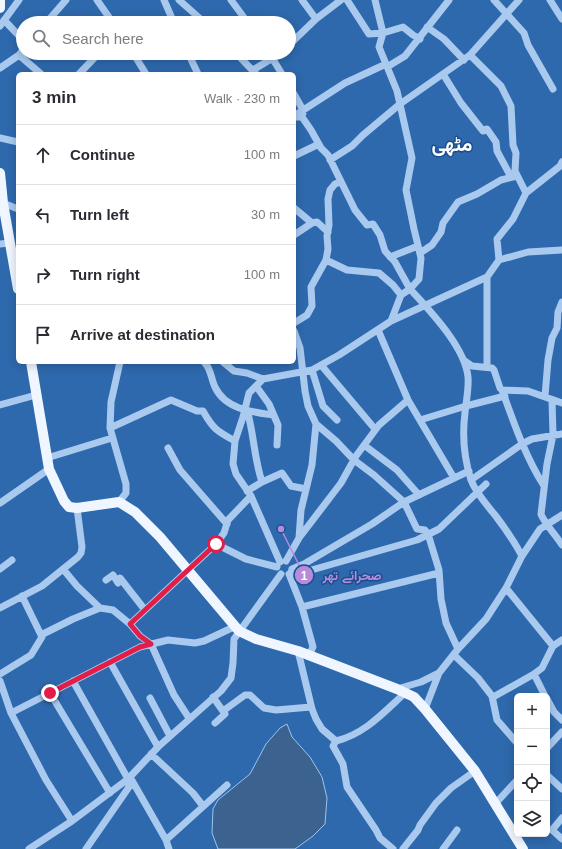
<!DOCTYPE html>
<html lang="en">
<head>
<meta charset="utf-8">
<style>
  body { margin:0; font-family:Arial,Vazirmatn,sans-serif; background:#f2f2f3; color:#2b2b33 }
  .controls { position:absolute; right:12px; bottom:12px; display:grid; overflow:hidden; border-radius:6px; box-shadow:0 2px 10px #0003 }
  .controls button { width:36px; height:36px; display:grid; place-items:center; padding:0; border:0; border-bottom:1px solid #e1e1e2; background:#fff; color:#2b2b33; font:20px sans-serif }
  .stop { position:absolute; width:12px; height:12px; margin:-9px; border:3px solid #e11d48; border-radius:50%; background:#fff }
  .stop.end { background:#e11d48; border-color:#fff; box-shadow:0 1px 4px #0008 }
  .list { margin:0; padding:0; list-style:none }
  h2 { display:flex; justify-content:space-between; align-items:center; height:52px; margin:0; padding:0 16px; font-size:17px }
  h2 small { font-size:13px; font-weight:400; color:#7c7c81 }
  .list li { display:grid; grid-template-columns:26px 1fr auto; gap:12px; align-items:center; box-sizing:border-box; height:60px; padding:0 16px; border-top:1px solid #e1e1e2 }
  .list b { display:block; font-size:15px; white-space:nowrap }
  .list em { font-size:13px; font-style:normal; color:#7c7c81 }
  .icon { flex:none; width:22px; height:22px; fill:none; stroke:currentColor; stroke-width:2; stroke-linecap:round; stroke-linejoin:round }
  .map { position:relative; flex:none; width:562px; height:849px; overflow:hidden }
  .search { position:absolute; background:#fff; box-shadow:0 2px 10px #0003; left:16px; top:16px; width:280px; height:44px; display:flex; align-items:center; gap:10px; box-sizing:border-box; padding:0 14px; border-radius:22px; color:#7c7c81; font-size:15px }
  .panel { position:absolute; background:#fff; box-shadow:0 2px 10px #0003; left:16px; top:72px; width:280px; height:292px; border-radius:6px }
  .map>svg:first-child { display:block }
  .green { fill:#2e69ad; fill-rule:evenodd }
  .water { fill:#3c6290; stroke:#9cc4f0 }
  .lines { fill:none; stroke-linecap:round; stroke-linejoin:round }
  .minor { stroke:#a9c9ee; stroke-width:7 }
  .major { stroke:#f0f6ff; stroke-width:10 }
  .route { stroke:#e11d48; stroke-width:5 }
  .labels { text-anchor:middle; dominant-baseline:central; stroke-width:3; stroke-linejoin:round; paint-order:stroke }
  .town-label { font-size:20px; font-weight:bold; fill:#fff; stroke:#1b4f8f }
  .leader { fill:none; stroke:#b68bdc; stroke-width:1.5 }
  .callout-dot { fill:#b68bdc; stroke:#1b4f8f; stroke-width:1.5 }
  .mark-label { font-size:12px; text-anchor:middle; font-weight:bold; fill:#fff }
  .callout-label { font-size:13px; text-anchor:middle; font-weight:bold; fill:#b68bdc; stroke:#1b4f8f; stroke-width:3; stroke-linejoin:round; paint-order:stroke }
</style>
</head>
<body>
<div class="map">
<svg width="562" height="849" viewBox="0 0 562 849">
  <rect width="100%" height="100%" fill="#1b4f8f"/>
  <path class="green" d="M0 0H562V849H0ZM23 23H289V53H23ZM18 74H294V362H18ZM517 696H547V834H517Z"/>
  <path class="water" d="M287 724 292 737 310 757 322 777 327 798 325 824 313 836 295 849H218L212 833 213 809 218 800 250 774 266 744 280 728Z"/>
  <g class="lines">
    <path class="minor" d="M97 0 113 23
      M164 0 174 23
      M179 0 205 23
      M231 0 248 23
      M302 0 316 19
      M347 0 369 34 383 33 403 27 413 35 420 39
      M375 0 383 33 379 47 397 91 412 158 406 190 414 229 421 258 419 279 410 289C430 311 465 347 468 377 469 389 466 401 465 413 462 436 464 458 471 480 476 493 486 504 495 515 505 528 514 541 522 556
      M494 0 524 33 528 45 553 89
      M550 0 562 19
      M4 20 23 40
      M46 23 66 0
      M0 26 19 0
      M427 27 444 39 464 60
      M289 45 316 19 341 0
      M133 53 146 74
      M188 53 198 74
      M236 53 256 74
      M269 53 282 74
      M19 55 41 74
      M470 55 501 86 511 106 513 145 516 153 515 171 526 193 513 219 497 239 499 260
      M387 67 405 56 449 0
      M0 68 19 55 23 50
      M253 70 281 53
      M79 74 99 53
      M443 74 461 103 483 131 487 129 496 142 497 151 511 177
      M294 94 303 110V113
      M294 116 345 83 386 64
      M294 117H302L311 130 321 148 328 155 355 210 367 225 373 224 380 235 385 251 395 262 410 289 401 295 391 321
      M0 138 18 142
      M294 156 319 144
      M330 160 352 146 363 135 400 104 470 55 519 0
      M526 193 560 166 562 162
      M3 203 18 209
      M294 208 312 223 317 222 328 232
      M294 235 312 223
      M0 244 10 243
      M420 253 432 245 441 232 443 223 458 202 477 194 501 180 517 176
      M390 257 418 246
      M326 260 347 270 379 273 393 285 401 295
      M487 277V367
      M294 323 307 315 312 306 311 287 326 260 328 249 327 236 329 225 328 199 330 190 335 184 340 182
      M378 330 408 400 454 478
      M465 361 472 366 492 368 494 370 500 388 502 390 528 391 562 403
      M204 362C211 368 211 379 215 387 225 409 252 412 273 415
      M223 362 234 371 247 373 263 379 312 370 339 355 391 321 487 277 499 260 528 252 562 250
      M321 365 375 429
      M312 370 323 406 337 420
      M263 379 249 393 243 417 235 441 233 464 236 474 251 496 280 562
      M256 386 269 404 278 425 277 445
      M502 390C514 423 525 456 544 486
      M545 396 548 360 552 338 557 328 558 312 562 302
      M552 400 553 435 547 464 541 514C543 521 557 537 562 545
      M0 405 36 395
      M247 410C254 434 254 458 262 482
      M420 420 466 406 505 396
      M110 428 171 400 197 411H203C213 429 217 431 235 441
      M364 445 397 470 419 495
      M168 448 180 470 227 524
      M47 458 112 438
      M471 480 522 444 532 439 562 434
      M247 491 262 482 282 473 291 486 306 489
      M119 502 126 493V484L110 428 111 402 120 362
      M0 503 49 469
      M299 538 341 483 356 456 379 425 408 400
      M216 544 246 559 277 567
      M286 561 299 538 301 510 312 465 316 424
      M0 569 12 560
      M63 569 77 586 100 608
      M292 569 304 564 372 524 404 502 374 475 354 460 336 441 316 424 308 406 305 391 300 348 294 331
      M291 572 301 573 417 540 439 529 486 484
      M289 574 302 607 313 647 309 655
      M106 580 113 575 118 583 120 578 145 610
      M506 588 553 646
      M302 607 439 573
      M0 608 42 586 78 557 81 553 82 547 77 508
      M130 624 216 544 224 533 228 520 251 496
      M41 635 73 619 100 608 113 610 130 624 140 636 151 644 174 695 189 718
      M458 649 446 623 441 599 439 570 428 534 425 530 417 529 404 502 469 471
      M298 651 312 709 316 719 322 729 336 741 333 746 343 764 347 787 376 830 380 838 393 849
      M454 655 478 678 492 696H495L534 674 542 668 553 646 562 640
      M110 662 158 747
      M0 674 31 655 42 637 22 596
      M534 674 545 696
      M0 681 11 713 46 780 72 821
      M73 681 128 779 129 787 86 849
      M397 689 421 682 439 673
      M50 693 110 793
      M492 696 497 720 517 743
      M213 697 225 714 215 723
      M150 698 170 736
      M547 699 554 712 562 720
      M425 709 439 673 458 649 486 619 506 588 522 556 540 529 562 515
      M223 711 245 695H250L264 708 276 710 311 707
      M11 713 140 647 168 640 195 643 204 641 236 626
      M336 741C365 734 384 712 405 693
      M547 748 562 732
      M151 754 193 793 203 806
      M547 775 562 789
      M130 777 166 840
      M495 804 517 780
      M562 818 552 830 562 839
      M29 849 72 821 128 779 158 747 221 691 231 678 233 663 234 639 281 574
      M169 849 166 840 227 785
      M403 849 418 830 420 825 436 803 451 788 475 771
      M443 849 457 830"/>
    <path class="major" d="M0 8V0
      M0 173 3 203 18 289
      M31 362 49 469 64 501 69 507 77 508 119 502 135 512 160 537 239 631 256 639 298 651 397 689 414 697 425 709 475 771 523 849"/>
  </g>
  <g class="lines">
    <path class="route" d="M50 693 140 647 151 644 140 636 130 624 216 544"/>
  </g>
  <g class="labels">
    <g class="town-label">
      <text x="452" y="144">مٹھی</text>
    </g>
  </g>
  <path class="leader" d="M281 529L304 575"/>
  <g class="callout-dot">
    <circle cx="281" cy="529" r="4"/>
    <circle cx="304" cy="575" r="10"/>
  </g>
  <g class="mark-label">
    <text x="304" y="580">1</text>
  </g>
  <g class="callout-label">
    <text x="352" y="580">صحرائے تھر</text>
  </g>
</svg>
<div class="controls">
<button>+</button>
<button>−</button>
<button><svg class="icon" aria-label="locate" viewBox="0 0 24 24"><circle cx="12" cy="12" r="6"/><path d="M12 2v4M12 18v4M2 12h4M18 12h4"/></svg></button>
<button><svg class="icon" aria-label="layers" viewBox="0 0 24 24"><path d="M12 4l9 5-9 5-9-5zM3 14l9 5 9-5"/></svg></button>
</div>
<div class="stop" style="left:216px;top:544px"></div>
<div class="stop end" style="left:50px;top:693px"></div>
<div class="search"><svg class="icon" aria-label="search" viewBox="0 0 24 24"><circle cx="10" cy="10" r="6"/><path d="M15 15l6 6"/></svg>Search here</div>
<section class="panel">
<h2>3 min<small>Walk · 230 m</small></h2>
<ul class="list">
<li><svg class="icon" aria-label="ahead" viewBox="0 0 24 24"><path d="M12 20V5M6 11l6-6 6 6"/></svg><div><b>Continue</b></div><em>100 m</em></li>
<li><svg class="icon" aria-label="left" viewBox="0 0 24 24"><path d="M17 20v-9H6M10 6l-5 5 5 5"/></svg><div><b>Turn left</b></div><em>30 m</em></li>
<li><svg class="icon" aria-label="right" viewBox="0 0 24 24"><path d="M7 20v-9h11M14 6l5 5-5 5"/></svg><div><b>Turn right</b></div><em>100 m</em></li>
<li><svg class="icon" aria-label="arrive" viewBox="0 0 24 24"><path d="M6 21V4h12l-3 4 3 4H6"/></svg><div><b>Arrive at destination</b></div></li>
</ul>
</section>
</div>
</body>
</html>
